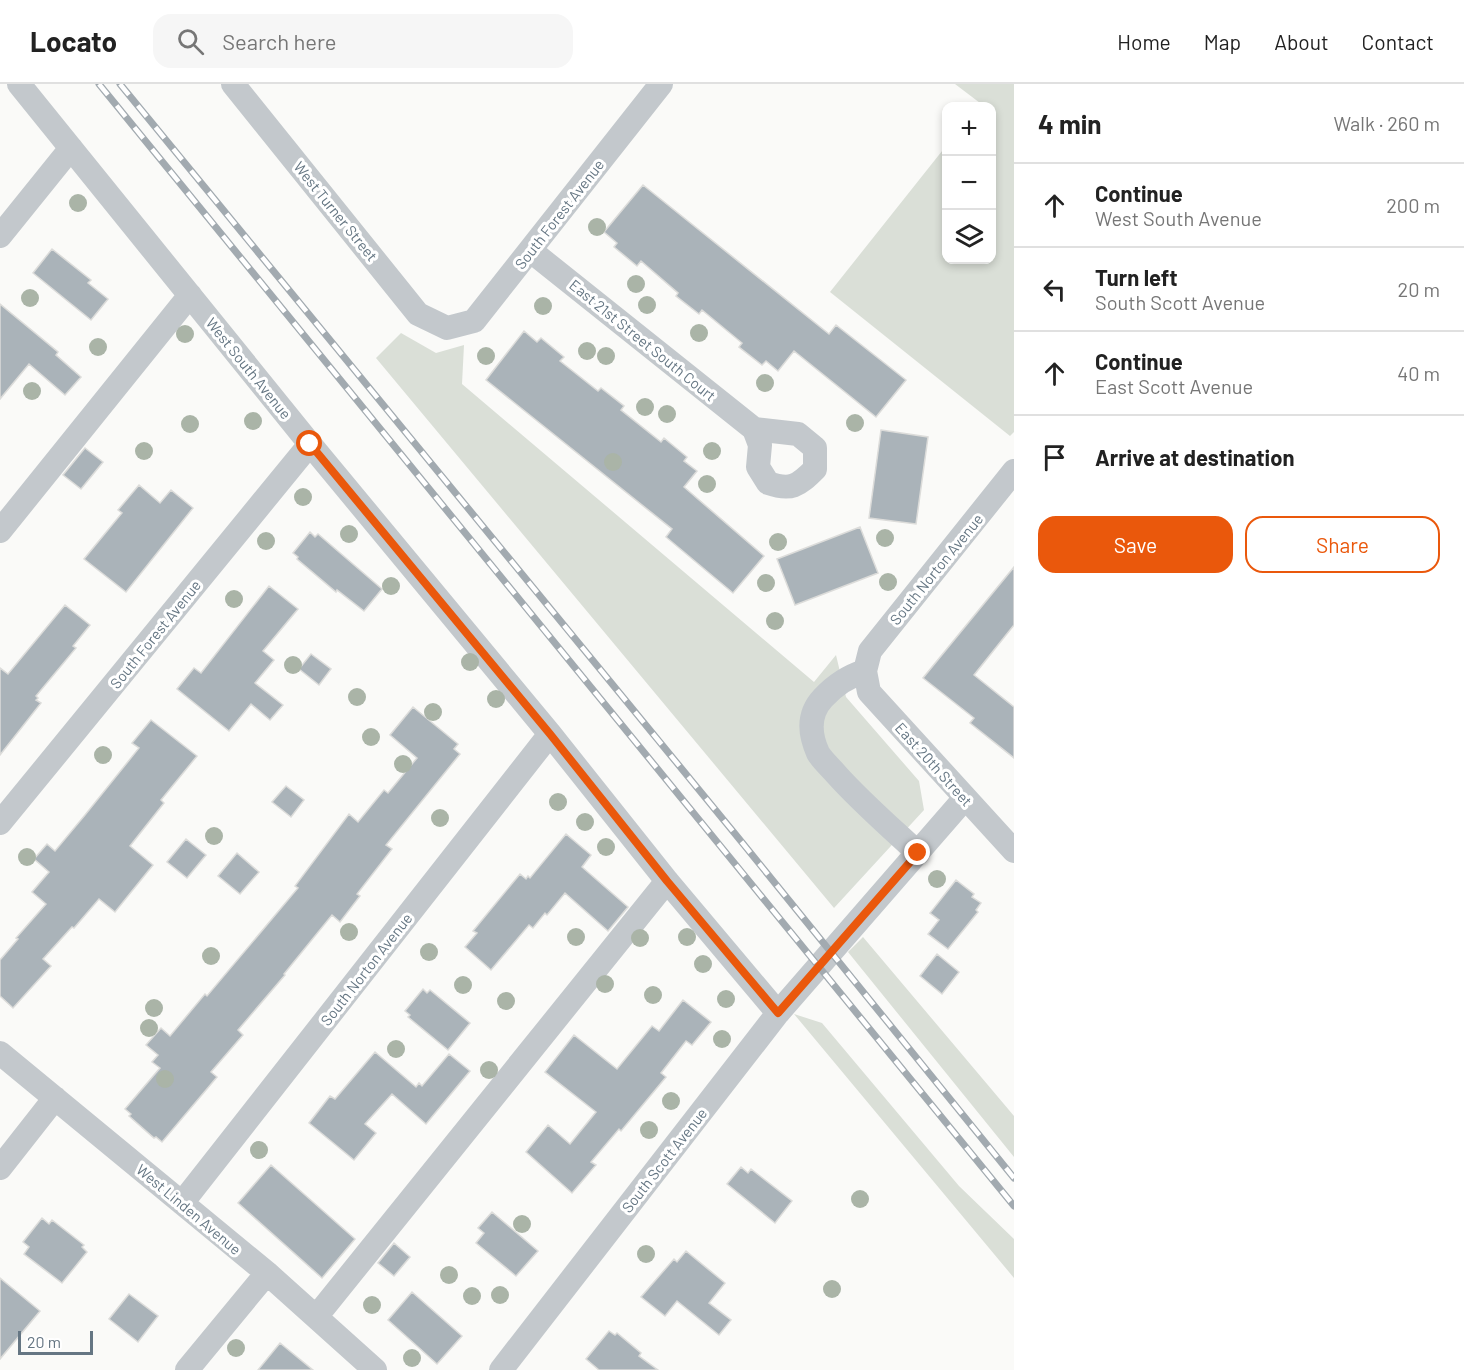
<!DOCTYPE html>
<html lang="en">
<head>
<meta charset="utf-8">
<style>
  body { margin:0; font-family:Barlow,sans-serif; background:#f6f6f6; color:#222 }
  .controls { position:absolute; right:18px; top:18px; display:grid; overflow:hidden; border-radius:12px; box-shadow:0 3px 9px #0003 }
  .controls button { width:54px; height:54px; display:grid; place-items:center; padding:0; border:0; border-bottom:2px solid #e0e0e0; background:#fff; color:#222; font:30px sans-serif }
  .scale { position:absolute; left:18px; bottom:15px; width:75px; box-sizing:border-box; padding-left:6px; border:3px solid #657683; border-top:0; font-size:16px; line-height:21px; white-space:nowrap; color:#657683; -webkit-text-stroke:4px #fff; paint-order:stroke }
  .stop { position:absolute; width:18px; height:18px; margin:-14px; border:4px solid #ea580c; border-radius:50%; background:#fff }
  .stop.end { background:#ea580c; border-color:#fff; box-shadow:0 2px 6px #0008 }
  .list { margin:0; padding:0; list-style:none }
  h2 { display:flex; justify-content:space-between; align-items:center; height:78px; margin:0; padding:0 24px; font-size:26px }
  h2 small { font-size:20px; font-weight:400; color:#767676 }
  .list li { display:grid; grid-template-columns:39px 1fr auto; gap:18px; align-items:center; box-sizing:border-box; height:84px; padding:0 24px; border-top:2px solid #e0e0e0 }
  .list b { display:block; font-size:22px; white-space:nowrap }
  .list p { margin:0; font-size:20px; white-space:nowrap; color:#767676 }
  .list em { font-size:20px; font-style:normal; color:#767676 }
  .actions { display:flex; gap:12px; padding:18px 24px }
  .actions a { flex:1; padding:14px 0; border:2px solid #ea580c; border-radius:18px; text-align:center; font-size:21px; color:#ea580c }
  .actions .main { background:#ea580c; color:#fff }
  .icon { flex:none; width:33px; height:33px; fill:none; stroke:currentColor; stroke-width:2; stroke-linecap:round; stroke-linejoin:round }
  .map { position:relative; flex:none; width:1014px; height:1286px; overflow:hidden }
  header { display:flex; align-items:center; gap:36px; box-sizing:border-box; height:84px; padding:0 30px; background:#fff; border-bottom:2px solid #e0e0e0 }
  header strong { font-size:28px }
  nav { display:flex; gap:33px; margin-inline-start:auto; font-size:21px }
  .search { width:420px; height:54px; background:#f6f6f6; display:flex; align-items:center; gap:15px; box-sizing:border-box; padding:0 21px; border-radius:18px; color:#767676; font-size:22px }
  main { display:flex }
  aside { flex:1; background:#fff }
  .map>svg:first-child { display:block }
  .green { fill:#dadfd7 }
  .building { fill:#aab3b9; stroke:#dcdcda; stroke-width:1.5 }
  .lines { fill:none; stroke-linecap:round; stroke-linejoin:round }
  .minor { stroke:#c3c8cc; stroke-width:24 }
  .rail-casing { stroke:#a2aab0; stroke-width:7 }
  .rail { stroke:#fff; stroke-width:4.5; stroke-dasharray:14; stroke-linecap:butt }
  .tree { fill:#aab4a7 }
  .route { stroke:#ea580c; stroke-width:8 }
  .labels { text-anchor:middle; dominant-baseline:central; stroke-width:6; stroke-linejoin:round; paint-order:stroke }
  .street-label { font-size:15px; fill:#657683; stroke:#fff }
</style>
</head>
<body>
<header>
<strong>Locato</strong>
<div class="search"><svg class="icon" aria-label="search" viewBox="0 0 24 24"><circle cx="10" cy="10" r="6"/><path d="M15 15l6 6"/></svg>Search here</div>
<nav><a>Home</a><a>Map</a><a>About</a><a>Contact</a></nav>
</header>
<main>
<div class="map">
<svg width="1014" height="1286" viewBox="0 0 1014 1286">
  <rect width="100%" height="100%" fill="#fafaf8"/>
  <path class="green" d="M955 0H1014V348L1010 352 830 208 946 62V176H992V22H978L980 19Z
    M401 249 436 269 464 261 462 300 814 598 836 571 846 613 919 697 924 726 834 824 376 274Z
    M863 853 1014 1032V1073L848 868Z
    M794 930 822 939 959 1102 1014 1155V1194Z"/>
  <path class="building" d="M643 101 829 250 836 241 906 296 876 333 794 267 778 287 766 277 762 281 739 263 742 259 702 226 699 230 676 212 678 209 641 177 637 182 614 163 617 159 604 148Z
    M52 165 91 196 88 199 108 215 91 236 33 189Z
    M0 220 58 268 56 271 81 293 65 311 29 280 0 315Z
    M524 247 537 258 541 254 564 273 560 277 598 307 601 304 624 322 621 326 661 358 664 354 687 373 684 377 697 387 684 403 764 472 733 509 666 453 672 445 486 296Z
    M881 346 928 353 916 440 869 434Z
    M85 364 103 378 81 405 63 391Z
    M139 401 160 419 171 406 193 424 126 508 84 475 122 429 118 426Z
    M860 443 878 489 795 521 777 475Z
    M310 448 315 453 318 450 382 505 364 527 337 506 336 508 297 475 298 473 293 469Z
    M1014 483V541L974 591 1014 623V674L970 639 974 634 923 594Z
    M269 502 298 525 263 567 274 576 255 599 283 621 270 636 251 620 229 647 177 605 194 584 201 589Z
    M65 521 90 541 73 562 76 564 36 612 38 614 36 616 41 619 0 671V584L8 590Z
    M311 570 331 585 319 601 299 585Z
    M413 623 458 660 454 665 460 670 386 761 392 765 357 810 360 812 340 838 332 831 284 890 285 891 238 946 243 951 211 988 217 993 162 1058 156 1053 154 1054 129 1032 131 1030 125 1025 160 984 152 978 158 971 146 961 161 944 170 952 205 910 207 912 298 804 295 802 349 730 358 738 384 706 388 709 417 674 390 651Z
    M151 636 197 672 161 716 164 719 130 762 153 781 115 828 99 815 74 844 72 843 43 875 51 882 13 924 0 912V876L18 855 16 854 46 820 32 808 49 788 34 775 47 760 55 767 85 731 139 664 132 659Z
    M286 702 304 716 291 733 272 718Z
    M566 750 591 771 582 783 628 823 608 847 565 809 547 831 545 829 533 844 529 841 491 886 465 863 477 849 473 847 520 790 526 795 528 792 530 794Z
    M186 755 206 771 187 794 167 778Z
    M237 769 259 788 240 810 218 792Z
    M956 796 974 810 972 813 981 819 976 826 978 828 948 865 928 850 939 836 930 829Z
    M937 870 959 888 942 910 920 892Z
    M423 905 427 909 430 906 470 939 448 966 408 933 410 931 405 927Z
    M683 916 711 938 692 961 686 957 661 989 666 993 621 1047 619 1045 591 1078 596 1081 572 1109 526 1068 548 1041 570 1060 596 1028 545 988 574 951 617 985 652 942 659 947Z
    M375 968 416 1003 419 999 422 1002 449 970 470 987 426 1040 392 1010 365 1040 376 1049 354 1076 309 1039 330 1012 335 1015Z
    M271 1081 355 1155 322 1194 238 1119Z
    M741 1083 748 1089 751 1085 792 1117 775 1139 727 1100Z
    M492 1128 538 1167 516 1192 476 1159 484 1149 478 1144Z
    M42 1134 49 1140 52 1136 84 1161 82 1163 87 1168 62 1199 24 1170 29 1163 23 1158Z
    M394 1159 410 1173 394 1192 378 1179Z
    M686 1167 725 1199 709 1219 731 1236 719 1251 677 1217 665 1232 641 1213 674 1175 677 1178Z
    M0 1194 40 1227 0 1275Z
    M412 1208 462 1252 437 1280 388 1236Z
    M129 1210 158 1232 138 1258 109 1235Z
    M609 1247 615 1251 617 1249 641 1269 639 1272 658 1286H599L586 1275Z
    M280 1259 313 1286H258Z"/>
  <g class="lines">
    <path class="minor" d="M19 0 310 360 550 650 667 797 778 929
      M233 0 418 230 447 244 474 237 661 0
      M0 152 71 64
      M531 167 754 345 760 361 758 383 768 399C791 407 798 402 815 385V364L798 350 754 345
      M1014 387 870 567 865 587 869 608 1014 767
      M0 447 190 211
      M865 587C849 592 835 601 823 614 808 630 809 649 818 669 822 676 830 683 836 690 861 718 890 743 918 769
      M0 739 310 360
      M0 969 267 1189 375 1286
      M0 1084 55 1014
      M182 1119 550 650
      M316 1233 667 797
      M187 1286 267 1189
      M501 1286 778 929 965 714"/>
    <g class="rail-casing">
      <path id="rail" d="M99 0 1014 1122
        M120 0 736 751 1014 1094"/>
    </g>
    <use href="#rail" class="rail"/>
  </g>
  <g class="tree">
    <circle cx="78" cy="119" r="9"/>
    <circle cx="597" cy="143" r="9"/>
    <circle cx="636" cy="200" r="9"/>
    <circle cx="30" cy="214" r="9"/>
    <circle cx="647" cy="221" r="9"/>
    <circle cx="543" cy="222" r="9"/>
    <circle cx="699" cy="249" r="9"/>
    <circle cx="185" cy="250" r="9"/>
    <circle cx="98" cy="263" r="9"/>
    <circle cx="587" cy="267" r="9"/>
    <circle cx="486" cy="272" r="9"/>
    <circle cx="606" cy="272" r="9"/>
    <circle cx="765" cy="299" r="9"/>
    <circle cx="32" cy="307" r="9"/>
    <circle cx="645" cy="323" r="9"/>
    <circle cx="667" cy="330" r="9"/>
    <circle cx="253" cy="337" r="9"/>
    <circle cx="855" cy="339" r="9"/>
    <circle cx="190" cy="340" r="9"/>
    <circle cx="144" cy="367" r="9"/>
    <circle cx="712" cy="367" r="9"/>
    <circle cx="613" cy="378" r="9"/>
    <circle cx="707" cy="400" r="9"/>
    <circle cx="303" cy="413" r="9"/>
    <circle cx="349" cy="450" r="9"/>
    <circle cx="885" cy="454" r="9"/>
    <circle cx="266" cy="457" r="9"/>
    <circle cx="778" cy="458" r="9"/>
    <circle cx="888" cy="498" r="9"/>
    <circle cx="766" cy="499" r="9"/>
    <circle cx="391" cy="502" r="9"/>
    <circle cx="234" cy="515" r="9"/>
    <circle cx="775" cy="537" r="9"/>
    <circle cx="470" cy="578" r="9"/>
    <circle cx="293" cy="581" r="9"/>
    <circle cx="357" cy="613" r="9"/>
    <circle cx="496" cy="615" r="9"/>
    <circle cx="433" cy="628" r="9"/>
    <circle cx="371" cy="653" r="9"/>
    <circle cx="103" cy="671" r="9"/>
    <circle cx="403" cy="680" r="9"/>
    <circle cx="558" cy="718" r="9"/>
    <circle cx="440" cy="734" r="9"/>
    <circle cx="585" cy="738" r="9"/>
    <circle cx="214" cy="752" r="9"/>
    <circle cx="606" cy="763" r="9"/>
    <circle cx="27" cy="773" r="9"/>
    <circle cx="937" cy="795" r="9"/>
    <circle cx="349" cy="848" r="9"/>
    <circle cx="576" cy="853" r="9"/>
    <circle cx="687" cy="853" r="9"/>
    <circle cx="640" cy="854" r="9"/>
    <circle cx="429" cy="868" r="9"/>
    <circle cx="211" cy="872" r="9"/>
    <circle cx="703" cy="880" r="9"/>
    <circle cx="605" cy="900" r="9"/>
    <circle cx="463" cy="901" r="9"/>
    <circle cx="653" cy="911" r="9"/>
    <circle cx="726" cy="915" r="9"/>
    <circle cx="506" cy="917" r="9"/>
    <circle cx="154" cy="924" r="9"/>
    <circle cx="149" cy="944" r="9"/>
    <circle cx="722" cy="955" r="9"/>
    <circle cx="396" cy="965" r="9"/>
    <circle cx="489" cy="986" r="9"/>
    <circle cx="165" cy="995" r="9"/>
    <circle cx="671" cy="1017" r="9"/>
    <circle cx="649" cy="1046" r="9"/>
    <circle cx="259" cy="1066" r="9"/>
    <circle cx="860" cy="1115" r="9"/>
    <circle cx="522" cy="1140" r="9"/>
    <circle cx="646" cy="1170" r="9"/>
    <circle cx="449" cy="1191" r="9"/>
    <circle cx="832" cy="1205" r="9"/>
    <circle cx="500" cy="1211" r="9"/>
    <circle cx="472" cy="1212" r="9"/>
    <circle cx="372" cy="1221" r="9"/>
    <circle cx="236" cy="1264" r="9"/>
    <circle cx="412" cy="1274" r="9"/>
  </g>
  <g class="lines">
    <path class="route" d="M310 360 550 650 667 797 778 929 918 769"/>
  </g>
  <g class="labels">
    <g class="street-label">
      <text transform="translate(336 127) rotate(51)">West Turner Street</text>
      <text transform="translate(559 130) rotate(-52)">South Forest Avenue</text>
      <text transform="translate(643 256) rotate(39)">East 21st Street South Court</text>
      <text transform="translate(249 284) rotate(51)">West South Avenue</text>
      <text transform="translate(936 485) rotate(-51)">South Norton Avenue</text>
      <text transform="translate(155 550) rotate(-51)">South Forest Avenue</text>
      <text transform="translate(934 680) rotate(48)">East 20th Street</text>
      <text transform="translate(366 885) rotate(-52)">South Norton Avenue</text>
      <text transform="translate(664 1076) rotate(-52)">South Scott Avenue</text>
      <text transform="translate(189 1125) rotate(40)">West Linden Avenue</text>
    </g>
  </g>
</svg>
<div class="controls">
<button>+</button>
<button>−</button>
<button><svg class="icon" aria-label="layers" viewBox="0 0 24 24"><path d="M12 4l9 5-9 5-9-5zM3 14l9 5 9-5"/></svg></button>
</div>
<div class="scale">20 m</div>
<div class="stop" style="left:310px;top:360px"></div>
<div class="stop end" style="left:918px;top:769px"></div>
</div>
<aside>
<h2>4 min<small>Walk · 260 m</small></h2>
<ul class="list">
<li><svg class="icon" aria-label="ahead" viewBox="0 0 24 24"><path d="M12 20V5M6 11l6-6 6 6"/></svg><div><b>Continue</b><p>West South Avenue</p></div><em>200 m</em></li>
<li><svg class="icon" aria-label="left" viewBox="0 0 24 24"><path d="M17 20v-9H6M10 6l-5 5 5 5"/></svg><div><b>Turn left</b><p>South Scott Avenue</p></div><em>20 m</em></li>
<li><svg class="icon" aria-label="ahead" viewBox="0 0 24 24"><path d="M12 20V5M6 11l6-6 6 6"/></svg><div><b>Continue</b><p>East Scott Avenue</p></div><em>40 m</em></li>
<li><svg class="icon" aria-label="arrive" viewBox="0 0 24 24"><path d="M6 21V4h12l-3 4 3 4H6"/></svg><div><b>Arrive at destination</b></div></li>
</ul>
<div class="actions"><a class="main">Save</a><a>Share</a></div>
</aside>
</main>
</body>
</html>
